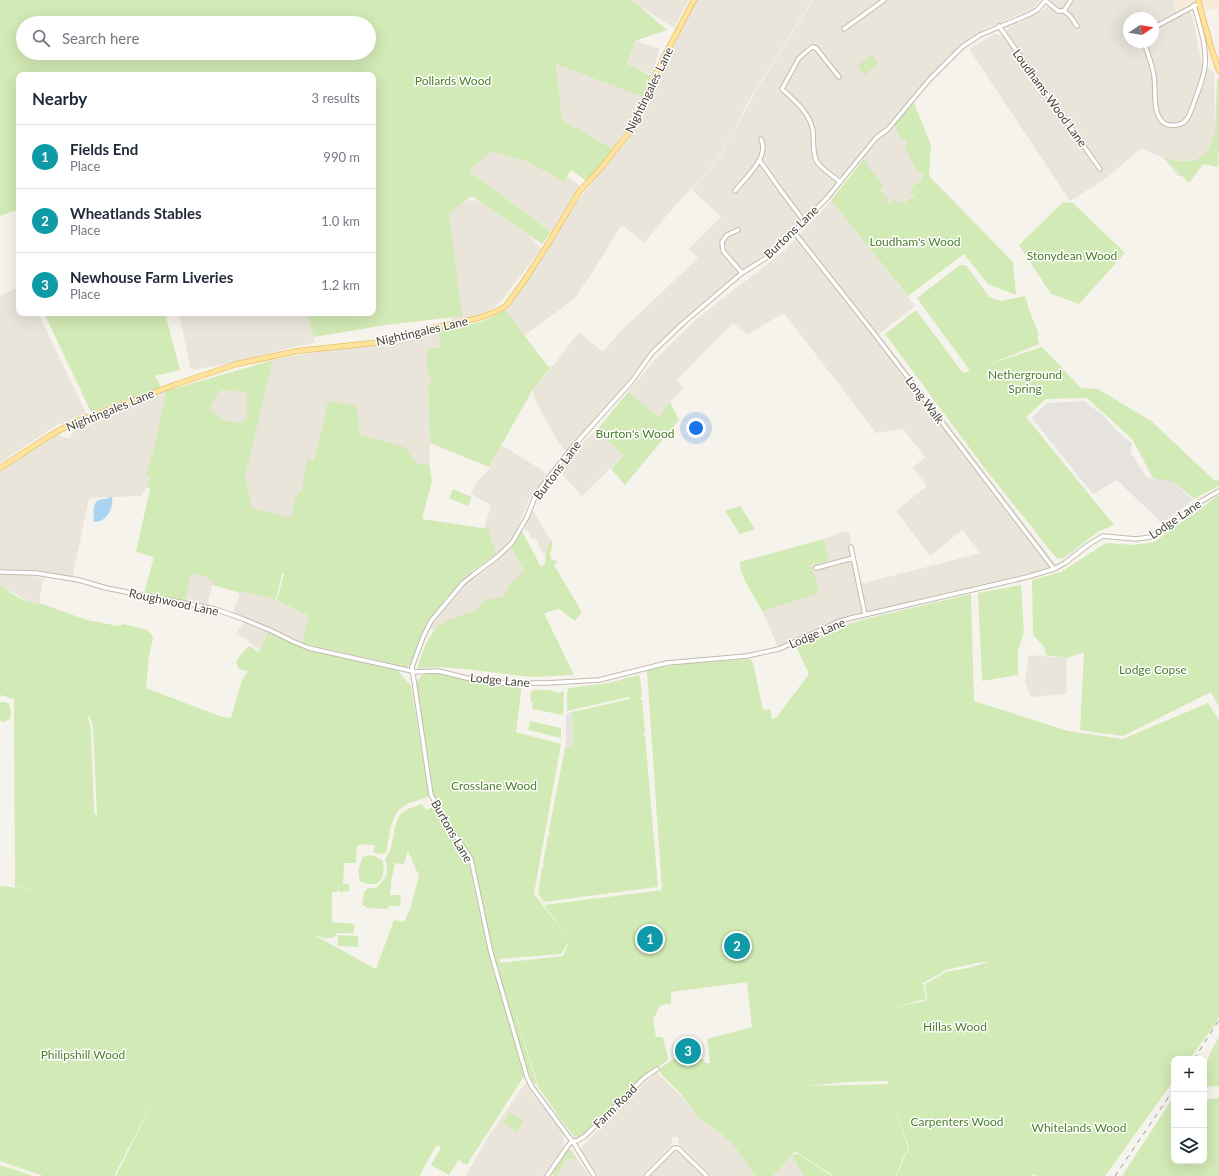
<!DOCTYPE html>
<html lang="en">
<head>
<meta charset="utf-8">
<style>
  body { margin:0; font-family:Lato,sans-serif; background:#f2f2f3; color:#1f2937 }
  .controls { position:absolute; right:12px; bottom:12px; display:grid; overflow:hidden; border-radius:8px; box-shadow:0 4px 16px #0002 }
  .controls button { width:36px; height:36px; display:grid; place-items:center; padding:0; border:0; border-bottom:1px solid #e0e1e3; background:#fff; color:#1f2937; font:20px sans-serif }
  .compass { position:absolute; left:1123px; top:12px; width:36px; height:36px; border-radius:50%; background:#fff; box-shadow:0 4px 16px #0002; rotate:78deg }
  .you { position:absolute; left:696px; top:428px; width:14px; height:14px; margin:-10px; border:3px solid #fff; border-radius:50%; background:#1a73e8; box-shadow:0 0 0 6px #1a73e833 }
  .badge { display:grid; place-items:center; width:26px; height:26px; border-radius:50%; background:#0b8043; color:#fff; font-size:13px; font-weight:700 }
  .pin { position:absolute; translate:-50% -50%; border:2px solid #fff; box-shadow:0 1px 4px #0006 }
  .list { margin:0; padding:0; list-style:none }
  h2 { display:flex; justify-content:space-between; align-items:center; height:52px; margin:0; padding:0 16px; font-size:17px }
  h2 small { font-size:13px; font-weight:400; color:#747a83 }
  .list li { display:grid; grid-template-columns:26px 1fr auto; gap:12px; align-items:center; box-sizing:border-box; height:64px; padding:0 16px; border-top:1px solid #e0e1e3 }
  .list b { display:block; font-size:15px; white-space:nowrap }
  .list p { margin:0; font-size:13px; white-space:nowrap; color:#747a83 }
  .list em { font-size:13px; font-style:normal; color:#747a83 }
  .icon { flex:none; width:22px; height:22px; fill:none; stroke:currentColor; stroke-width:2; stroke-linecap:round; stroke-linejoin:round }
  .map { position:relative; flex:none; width:1219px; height:1176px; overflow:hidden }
  .search { position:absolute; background:#fff; box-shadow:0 4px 16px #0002; left:16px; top:16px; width:360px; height:44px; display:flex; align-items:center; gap:10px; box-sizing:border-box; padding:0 14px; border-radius:22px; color:#747a83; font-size:15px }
  .panel { position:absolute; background:#fff; box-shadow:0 4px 16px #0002; left:16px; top:72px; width:360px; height:244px; border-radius:8px }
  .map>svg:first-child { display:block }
  .residential { fill:#eae5da; fill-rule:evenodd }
  .commercial { fill:#f7ead8 }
  .industrial { fill:#e6e2dd }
  .green { fill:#d2eab5; fill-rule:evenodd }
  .parking { fill:#e5e3e0 }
  .water { fill:#a9d4f2 }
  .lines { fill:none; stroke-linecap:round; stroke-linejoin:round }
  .minor-casing { stroke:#c2bbae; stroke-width:5.5 }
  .major-casing { stroke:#e6c16a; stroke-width:6 }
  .minor { stroke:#fff; stroke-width:3.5 }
  .major { stroke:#ffe39c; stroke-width:4.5 }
  .rail { stroke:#9a9a9a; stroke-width:1; stroke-dasharray:5 5; stroke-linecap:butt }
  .labels { text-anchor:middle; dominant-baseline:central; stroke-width:3; stroke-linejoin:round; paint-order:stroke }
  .park-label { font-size:12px; fill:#4a7f2a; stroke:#fff }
  .street-label { font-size:12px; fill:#4b4439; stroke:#fff }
</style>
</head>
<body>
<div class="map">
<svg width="1219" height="1176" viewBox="0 0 1219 1176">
  <rect width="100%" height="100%" fill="#f6f3ec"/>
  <path class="residential" d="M629 0H689L674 28Z
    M696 0H812L748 102 732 135 721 154 701 179 672 209 644 243 622 225 621 226 604 254 575 298 524 336 505 310 509 308 559 225 633 130 680 29Z
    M813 0H1041L1032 9 987 28 964 43 948 57 891 122 908 140 925 175 916 199 907 203 887 207 870 169 860 155 843 175 837 177 833 190 807 215 803 214 799 218V223L774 248 736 276 710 297 662 341 646 358 617 396 595 422 567 450H565L558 442 534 398 533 389 550 370 549 367 553 366 579 332 603 352 621 331 698 258 689 249 721 217 692 190 710 169 722 154 756 91Z
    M1052 0H1172L1178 15 1190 11 1193 19 1202 65 1214 72 1216 149 1193 175 1178 176 1163 157 1151 153 1142 148 1102 181 1070 201 969 49 994 34 1000 35 1006 32 1009 27 1027 19 1046 8ZM1129 18H1153V42H1129Z
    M635 41 659 48 653 75 627 65Z
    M369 53 460 202 475 200 511 215 541 249 502 300 495 307 474 318 451 320 432 213 373 75H336Z
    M556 64 643 97 640 106 630 125 613 149 562 120Z
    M491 151 528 162 564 182 566 176 580 186 551 232 469 171Z
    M832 200 915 306 879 334 1056 565 1054 569 851 618 779 649 762 611 820 593 811 564 829 560 824 539 845 531 849 532 860 584 981 553 962 530 930 556 896 511 927 486 913 468 925 457 903 429 876 433 784 313 747 335 733 323 677 380 684 388 670 402 659 418 628 392 655 360 692 323 728 294 759 271 784 251Z
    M19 287V313H38L87 415 57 425 0 463V296Z
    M179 313H306L314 337V343L289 348 234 363 191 370Z
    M438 329 441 348 427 363 426 366 428 375H430L431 383 428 386 430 443 429 463 417 464 405 447 359 435 329 401 323 425 296 520 238 504 273 360 287 357 418 335Z
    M220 389 247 392V417L242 423 223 420 209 408Z
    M166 391 156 440 146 474 151 476 147 487 141 496 89 498 72 580 41 573 0 569V472L12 462 56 434 69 439 76 427 91 419Z
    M597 430 623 456 582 496 558 470 575 449Z
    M502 445 543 471 547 476 530 497 516 533 507 547 499 553 496 554 488 529H484L491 505 471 494 477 482 490 468 489 467Z
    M532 509 551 541 544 555 535 538 532 539 528 532 524 528Z
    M511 546 533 588 458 644 430 628 434 620 467 582 487 569 503 555Z
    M183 571 208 577 214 581 208 600 210 605 177 600Z
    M0 572 45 578 43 581 39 603H31L3 587 0 584Z
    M241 591 276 599V600L309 616 302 643 270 627 269 629 233 613Z
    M244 622 268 632 260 650 236 633Z
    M1029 655 1067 658 1066 694 1031 697 1025 682Z
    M657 1073 678 1093 701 1120 724 1136 735 1147 755 1176H712L678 1143V1137H672V1144L641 1176H598L582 1152V1146L654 1074Z
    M526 1082 533 1095 563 1132 564 1147 543 1176H465L490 1134Z
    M675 1151H677L703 1176H650Z
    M792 1155 804 1176H773Z
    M567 1159H577L589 1176H556Z"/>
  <path class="commercial" d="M1172 0H1219V16L1217 9 1201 10 1199 4 1183 11 1178 12Z"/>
  <path class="industrial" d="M1084 401 1104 416 1116 430 1132 444 1130 452 1147 478 1170 480 1193 500 1162 523 1117 480 1093 494 1032 418 1047 403Z"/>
  <path class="green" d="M0 0H629L639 6 667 30 635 41 627 64 651 76 643 97 556 64 562 120 613 149 588 182 571 170 564 182 528 162 491 151 469 171 551 232 542 244 472 196 449 213 462 316 379 326 314 337 306 313H373V75H19V209L0 216ZM23 23H369V53H23Z
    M872 55 879 64 864 75 857 66Z
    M1217 79H1219V145L1218 167 1203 164 1189 183 1163 157 1177 161H1195L1208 151 1215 134Z
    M914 103 931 145 929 176 1013 262 1016 295 988 284 964 254 908 296 831 200 864 159 870 169 884 186 880 190 887 197 888 205 895 200 900 203H906V200L914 198 915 196 910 193 915 183 919 184 923 175 916 169 905 147 907 141 901 138 894 124Z
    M1063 202 1073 203 1125 253 1079 304 1051 294 1019 245Z
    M960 265H966L989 297 1001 301 1025 296 1031 315 1039 334 1037 336 1039 344 989 364 1042 347 1081 388 1098 389 1151 421 1215 481 1219 479V486L1194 499 1172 481 1153 478 1132 439 1087 398 1046 399 1026 417 1114 525 1099 531 1064 558 1057 559 983 466 885 334 916 310 963 373 970 371 917 298Z
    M505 310 550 369 533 389 489 467 430 443 428 386 431 383 430 375H428L426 366 428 348H441L438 329 455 326 461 327 483 321Z
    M44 313H165L180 370 155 376 161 387 91 412Z
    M273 360 245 477 252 508 291 518 296 496 302 490 307 460 313 461 323 425 328 401 357 406 360 435 405 447 417 464 429 463 432 481 422 519 488 529 496 554 467 575 430 620 410 664 407 667 302 643 309 616 277 600 284 574H282L276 599 241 591 240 593 213 585 214 581 208 580V577L191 573 185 601 144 593 154 557 136 552 150 489 147 487 151 476 146 474 156 440 166 391ZM220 390 247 392V417L242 423 223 420 209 408Z
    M628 392 659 417 670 402 679 420 625 485 611 469 623 456 597 430Z
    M453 489 472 497 468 506 449 498Z
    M1219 495V707L1211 692 1123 736 1080 730 1084 652 1067 658 1046 655 1044 647 1033 635 1032 580 1061 572 1106 543 1134 545 1154 542Z
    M740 506 755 529 740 534 725 511Z
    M522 531 541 567 545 564 546 551 551 540 553 544 550 553 551 558 554 561 558 560 554 565 582 612 575 621 559 609 544 613 574 675 530 677 465 669 435 667 417 669C421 655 426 641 435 630 444 617 464 617 476 610 479 607 481 603 485 601 494 595 505 604 507 587L524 571 511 546Z
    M824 539 829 560 811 565 820 593 762 611C756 598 739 576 740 562Z
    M0 584C8 592 28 605 39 603L87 620 118 626 124 624 147 630 152 635 153 639 149 656 146 688 222 717 231 718 242 680 248 671 239 669 236 662 242 653 249 646 259 652 268 632 307 649 397 670 411 686 429 796C420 800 405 803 398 811 390 820 389 841 386 853L380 854 373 852 375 846 365 844 357 846 356 863H344L343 884H349V891L341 892 339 891 338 884V891L336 892H332V922L354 924V926H356L354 929V933H337L333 938H324L314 935 376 969 394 920 404 922 410 909 419 876 408 851 404 864 395 863 391 882 390 895H401L400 906H389L388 909 366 908V906L362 905 364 892 368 888H376C386 878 390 873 385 859 396 847 391 823 402 813 408 808 416 806 422 804L426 810 435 806 440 816 468 860 488 949 509 1020 524 1076 467 1165 460 1161 461 1160 459 1159 449 1175 431 1165 441 1148 437 1145 426 1163 420 1176H116L157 1093 114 1176H43L0 1161V886L37 890 15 887 14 699 0 695ZM89 715 93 727 97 815 94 813 91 729 88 718Z
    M1021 585 1024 632 1018 651V675L982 681 978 593Z
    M971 594 974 701 1068 731 1123 739 1208 703 1219 720V1017L1212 1029 1189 1059H1174V1080L1105 1176H1037L1033 1174 1031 1176H896L909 1148 887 1081 847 1082 807 1086 888 1084 908 1148 895 1176H834L795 1151 792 1155 798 1154 832 1176H804L792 1155 773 1176H755L735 1147 724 1136 701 1120 679 1092 661 1074 659 1069 675 1058 687 1061 704 1059 705 1063H710L707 1039 752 1027 747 982 671 992V1004L660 1005 653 1020 656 1037H663L668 1058 667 1061 643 1077 583 1136 576 1139 559 1117 539 1088 500 963 563 956 570 940 561 954 499 959 538 1088 532 1080 527 1068 492 953 473 858 446 818 434 796 416 683 422 675 437 673 500 684H522L516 732 561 744 534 894 570 940 544 905 662 890 647 670 682 664 750 659 753 662 763 710 770 709 772 719 776 718 809 674 796 647 838 627 865 619ZM981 962H988L968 968 946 972 925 984 927 999 925 1001 892 1008 926 999 923 983 946 970Z
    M638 675 640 677 642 697 639 698 642 700 645 733 642 734 645 736 658 886 657 887 544 902 538 893 542 867H544L543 864 548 835H550L549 831 565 747 573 745 572 712 630 699 629 697 567 711V692L569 688 609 683Z
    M533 690H550L558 693 564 691 563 715 532 709 533 702H531L530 696Z
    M0 702H5L9 704 11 711 10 719 4 722 0 721Z
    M530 721 561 728V738L528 730Z
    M368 855 374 856 382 860C385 870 384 877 377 884H368L360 881C357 873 359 866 363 857Z
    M338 935 358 936V947L338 946Z
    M1219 1037V1086L1204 1087V1069L1212 1049Z
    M1174 1096V1161H1204V1100L1219 1098V1176H1122Z
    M510 1112 524 1122 516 1132 503 1122Z
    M570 1149 577 1159H567L556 1176H554L551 1172 566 1151Z
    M0 1165 31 1175 33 1176H0Z"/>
  <path class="parking" d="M572 712 573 746 566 747V714Z"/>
  <path class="water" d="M110 497H112C114 508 106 523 94 522 93 509 92 498 107 499Z"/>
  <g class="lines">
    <g class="minor-casing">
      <path id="minor" d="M1046 1 1058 11H1064L1071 0
        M1064 11 1070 16 1077 26
        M999 26 1100 169
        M1153 28 1196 5
        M844 29 884 0
        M1144 42C1147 52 1151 61 1153 71 1157 86 1152 106 1160 119 1164 125 1170 126 1176 125 1188 124 1190 113 1194 103 1198 91 1204 78 1205 65 1207 46 1199 24 1194 5
        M839 77 816 48 812 47 799 58 782 89C795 101 810 113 813 131 814 141 812 153 817 162 822 169 833 176 840 182
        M760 161 782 192 804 221
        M735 191C745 178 770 157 761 139
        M738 230 727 235 722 242 723 251 742 273
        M794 232 876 336 1054 569
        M851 547 865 615
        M816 568 853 558
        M0 572 36 573 79 580 106 588 215 609 243 619 272 631 294 642 309 648 412 671
        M413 672 438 671 467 678 500 683H546L599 680 667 663 747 656 779 649 838 622 851 618 1027 577 1054 569 1065 563 1088 545 1103 536 1136 539 1151 537 1200 502 1219 491
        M572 1141H577L585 1136 644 1078 657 1069
        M547 1176 567 1147 572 1141
        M594 1176 575 1145 532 1087 527 1077 491 953 471 859 445 820 431 795 412 667 423 637 431 621 463 583 473 575 497 557 512 543 527 517 536 494 571 449 632 381 652 353 682 324 742 273 766 258 782 244 827 198 876 138 888 129 929 80 962 47 980 35 1028 15 1037 10 1046 0
        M646 1176 674 1148H678L707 1176"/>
    </g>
    <g class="major-casing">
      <path id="major" d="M1198 0 1211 47 1219 71
        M0 468 51 435 77 421 177 384 237 364 297 351 382 342 437 327 479 318 497 311 506 306 524 281 548 244 579 192 600 169 631 130 663 59 694 0"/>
    </g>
    <use href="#minor" class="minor"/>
    <use href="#major" class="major"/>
    <path class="rail" d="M1194 1059 1219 1020
      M1115 1176 1174 1089"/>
  </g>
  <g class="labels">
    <g class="park-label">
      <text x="453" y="80">Pollards Wood</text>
      <text x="915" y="241">Loudham's Wood</text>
      <text x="1072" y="255">Stonydean Wood</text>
      <text x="1025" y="374">Netherground<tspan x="1025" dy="14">Spring</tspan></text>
      <text x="635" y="433">Burton's Wood</text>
      <text x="1153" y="669">Lodge Copse</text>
      <text x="494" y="785">Crosslane Wood</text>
      <text x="955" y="1026">Hillas Wood</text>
      <text x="83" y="1054">Philipshill Wood</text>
      <text x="957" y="1121">Carpenters Wood</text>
      <text x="1079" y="1127">Whitelands Wood</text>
    </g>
    <g class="street-label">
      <text transform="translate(649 90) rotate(-64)">Nightingales Lane</text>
      <text transform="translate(1050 98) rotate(54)">Loudhams Wood Lane</text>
      <text transform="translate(791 232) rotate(-44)">Burtons Lane</text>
      <text transform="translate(422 331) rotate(-13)">Nightingales Lane</text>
      <text transform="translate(925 400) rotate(53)">Long Walk</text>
      <text transform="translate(110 410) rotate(-22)">Nightingales Lane</text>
      <text transform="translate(557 470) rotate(-53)">Burtons Lane</text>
      <text transform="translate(1175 519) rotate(-34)">Lodge Lane</text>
      <text transform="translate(174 602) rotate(12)">Roughwood Lane</text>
      <text transform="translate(817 633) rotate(-23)">Lodge Lane</text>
      <text transform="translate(500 680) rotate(5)">Lodge Lane</text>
      <text transform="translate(452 831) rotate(60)">Burtons Lane</text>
      <text transform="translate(615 1106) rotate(-45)">Farm Road</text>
    </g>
  </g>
</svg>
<div class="controls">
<button>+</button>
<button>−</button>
<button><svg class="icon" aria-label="layers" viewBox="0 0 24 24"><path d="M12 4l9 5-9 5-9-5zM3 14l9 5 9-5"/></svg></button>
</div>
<svg class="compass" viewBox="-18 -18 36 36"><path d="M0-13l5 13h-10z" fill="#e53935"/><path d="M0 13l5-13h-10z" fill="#747a83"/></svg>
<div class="you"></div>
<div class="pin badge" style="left:650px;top:939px;background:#0f9aa8">1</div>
<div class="pin badge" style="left:737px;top:946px;background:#0f9aa8">2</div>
<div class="pin badge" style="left:688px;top:1051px;background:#0f9aa8">3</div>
<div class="search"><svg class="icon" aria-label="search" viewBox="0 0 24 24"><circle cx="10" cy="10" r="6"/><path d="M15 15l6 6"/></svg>Search here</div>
<section class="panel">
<h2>Nearby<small>3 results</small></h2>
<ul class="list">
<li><span class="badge" style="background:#0f9aa8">1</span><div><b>Fields End</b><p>Place</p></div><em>990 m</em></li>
<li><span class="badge" style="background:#0f9aa8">2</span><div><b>Wheatlands Stables</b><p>Place</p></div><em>1.0 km</em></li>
<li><span class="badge" style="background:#0f9aa8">3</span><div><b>Newhouse Farm Liveries</b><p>Place</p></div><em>1.2 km</em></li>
</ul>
</section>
</div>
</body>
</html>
